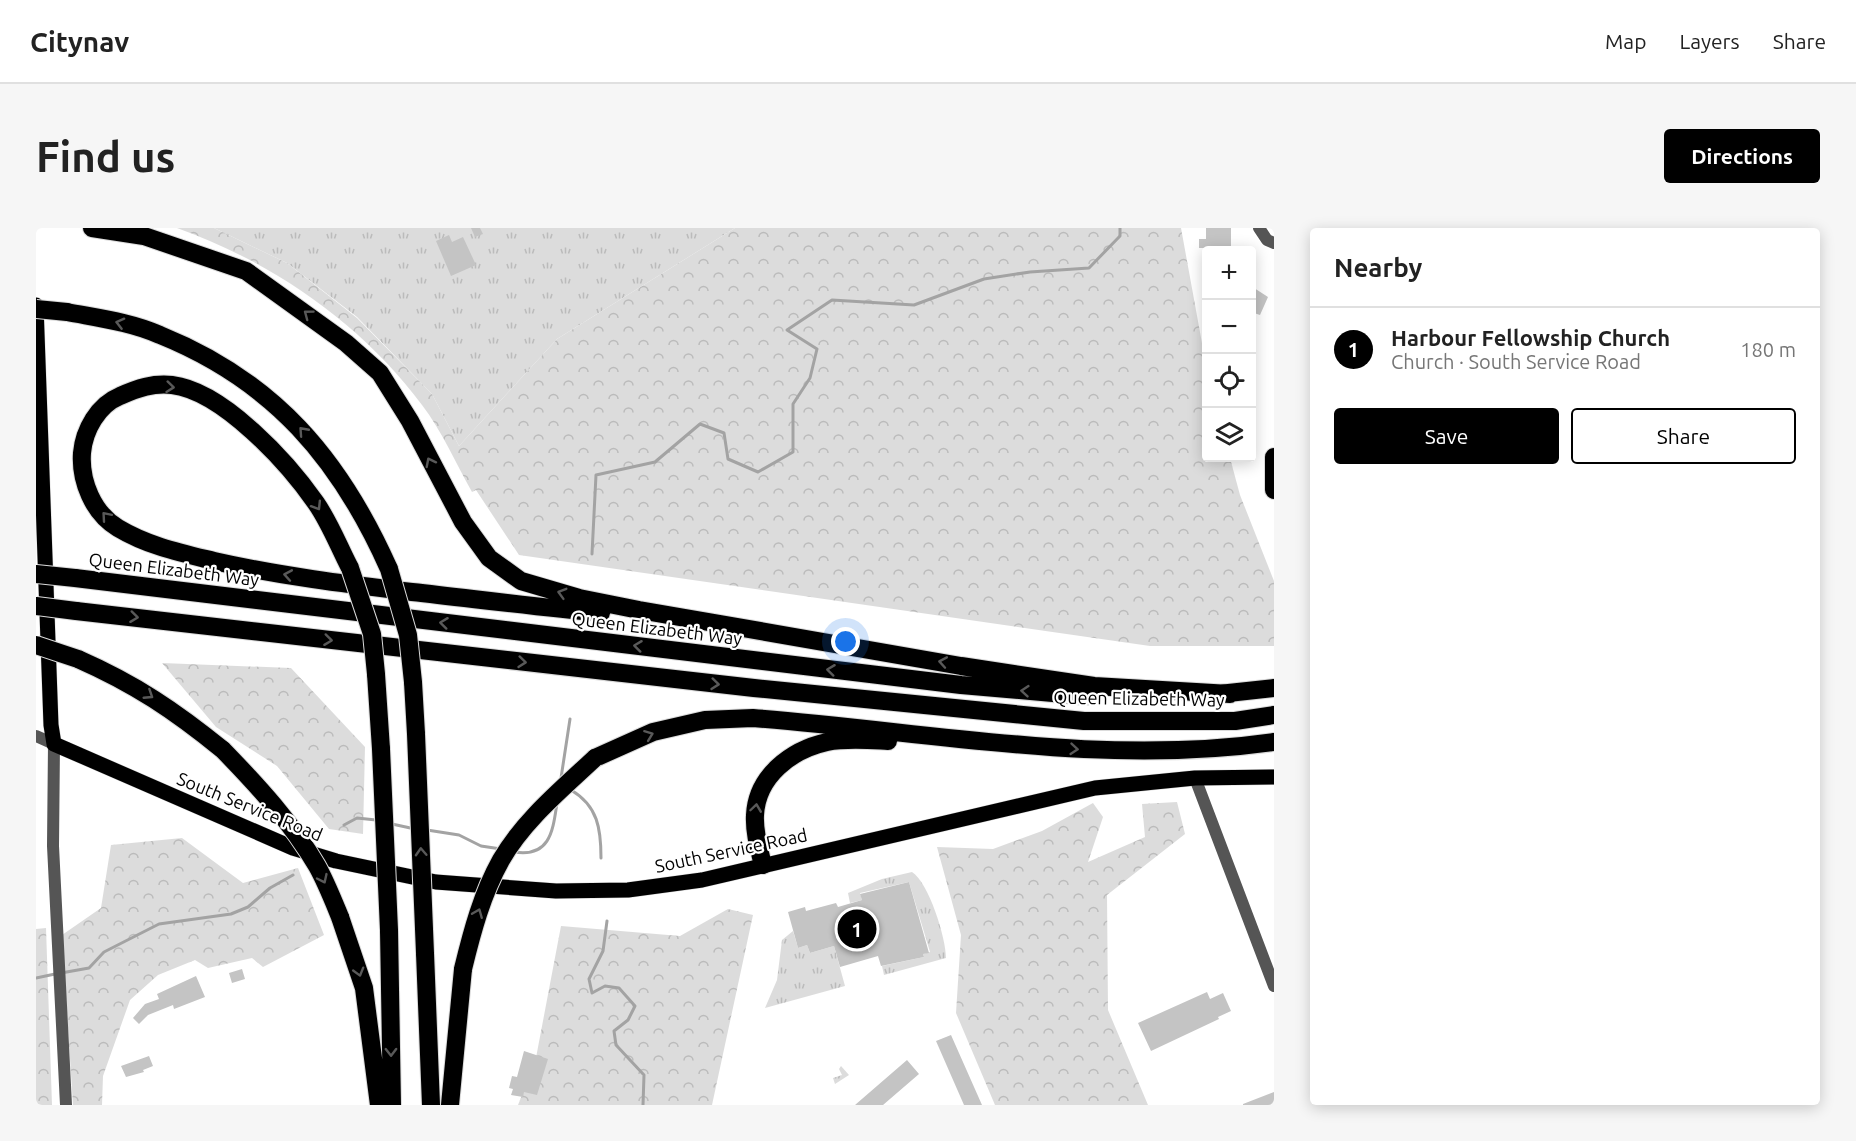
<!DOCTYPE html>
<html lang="en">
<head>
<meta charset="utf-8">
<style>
  body { margin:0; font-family:Ubuntu,sans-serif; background:#f6f6f6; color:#222 }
  .controls { position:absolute; right:18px; top:18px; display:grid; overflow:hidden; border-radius:6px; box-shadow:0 3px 15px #0003 }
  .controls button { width:54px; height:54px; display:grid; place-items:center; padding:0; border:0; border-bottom:2px solid #e0e0e0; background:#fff; color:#222; font:30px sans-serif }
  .you { position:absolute; left:810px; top:414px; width:21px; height:21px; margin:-15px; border:4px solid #fff; border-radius:50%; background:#1a73e8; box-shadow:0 0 0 9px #1a73e833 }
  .badge { display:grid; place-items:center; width:39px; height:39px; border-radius:50%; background:#000; color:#fff; font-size:20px; font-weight:700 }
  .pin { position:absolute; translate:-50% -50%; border:3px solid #fff; box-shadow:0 2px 6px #0006 }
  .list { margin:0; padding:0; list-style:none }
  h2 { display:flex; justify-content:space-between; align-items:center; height:78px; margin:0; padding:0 24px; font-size:26px }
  h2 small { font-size:20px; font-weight:400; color:#767676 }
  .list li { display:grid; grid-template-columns:39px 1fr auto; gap:18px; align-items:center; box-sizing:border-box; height:84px; padding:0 24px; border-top:2px solid #e0e0e0 }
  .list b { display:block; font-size:22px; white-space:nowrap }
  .list p { margin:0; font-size:20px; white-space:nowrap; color:#767676 }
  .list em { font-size:20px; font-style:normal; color:#767676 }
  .actions { display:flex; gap:12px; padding:18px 24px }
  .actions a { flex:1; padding:14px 0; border:2px solid #000; border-radius:6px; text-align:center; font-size:21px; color:#000 }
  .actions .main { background:#000; color:#fff }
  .icon { flex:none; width:33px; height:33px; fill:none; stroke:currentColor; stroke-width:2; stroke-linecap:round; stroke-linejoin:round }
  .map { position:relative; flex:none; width:1238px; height:877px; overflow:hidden; border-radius:6px }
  header { display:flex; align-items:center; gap:36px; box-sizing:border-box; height:84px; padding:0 30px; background:#fff; border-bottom:2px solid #e0e0e0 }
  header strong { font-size:28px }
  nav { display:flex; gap:33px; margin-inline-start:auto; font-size:21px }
  .intro { display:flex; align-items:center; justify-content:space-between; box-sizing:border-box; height:144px; padding:0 36px }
  h1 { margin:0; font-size:42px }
  .button { padding:15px 27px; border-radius:6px; background:#000; color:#fff; font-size:21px; font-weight:700 }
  main { display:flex; gap:36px; padding:0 36px }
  aside { flex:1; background:#fff; border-radius:6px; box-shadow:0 3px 15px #0003 }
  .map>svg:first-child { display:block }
  .grass { fill:url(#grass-tufts) }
  .forest { fill:url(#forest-crowns) }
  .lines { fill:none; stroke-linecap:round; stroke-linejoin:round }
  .stream { stroke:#a3a3a3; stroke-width:3 }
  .building { fill:#c4c4c4 }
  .major-casing { stroke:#dbdbdb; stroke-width:16 }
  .highway-casing { stroke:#dbdbdb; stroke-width:20 }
  .minor { stroke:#555; stroke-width:12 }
  .major { stroke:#000; stroke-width:15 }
  .highway { stroke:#000; stroke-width:18 }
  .highway-bridge-casing { stroke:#dbdbdb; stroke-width:20; stroke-linecap:butt }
  .highway-bridge { stroke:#000; stroke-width:18 }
  .oneway { stroke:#595959 }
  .labels { text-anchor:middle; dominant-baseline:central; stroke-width:4.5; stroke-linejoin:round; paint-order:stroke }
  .street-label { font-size:18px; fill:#000; stroke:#fff }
</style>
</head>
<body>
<header>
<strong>Citynav</strong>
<nav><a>Map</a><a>Layers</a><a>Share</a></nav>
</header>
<div class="intro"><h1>Find us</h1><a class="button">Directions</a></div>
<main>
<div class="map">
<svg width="1238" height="877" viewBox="0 0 1238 877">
  <defs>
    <pattern id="grass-tufts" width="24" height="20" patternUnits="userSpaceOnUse" patternTransform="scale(1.5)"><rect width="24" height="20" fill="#dcdcdc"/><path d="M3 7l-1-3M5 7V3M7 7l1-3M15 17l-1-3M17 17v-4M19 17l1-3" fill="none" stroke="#bbb"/></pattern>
    <pattern id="forest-crowns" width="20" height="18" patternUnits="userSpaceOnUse" patternTransform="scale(1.5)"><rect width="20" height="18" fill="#dcdcdc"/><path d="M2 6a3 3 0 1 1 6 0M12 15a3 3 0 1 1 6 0" fill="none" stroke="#bbb"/></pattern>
  </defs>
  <rect width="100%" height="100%" fill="#fff"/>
  <path class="grass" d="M178 0H699L521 111 423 218 396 166 321 89 251 35Z
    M876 644C893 655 910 710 910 730L848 747 846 738 888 729 887 726 894 724 873 654 824 665 826 672 814 675 812 665 846 651Z
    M757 703 762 720 771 717 774 725 798 718 809 758 729 780 741 752 746 712Z
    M805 838 813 847 799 856 797 850 806 847 803 841Z"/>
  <path class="forest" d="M141 0H178L251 35 321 90 396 166 423 218 521 111 699 0H1145L1170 137V230H1194L1204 267 1238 353V418H1114L483 327 440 262 436 264C420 236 406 203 386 177 325 95 236 34 141 0Z
    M126 435 255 440 329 519 327 606 293 601 241 538 180 499Z
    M1141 574 1149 606 1071 667 1072 782 1112 877H959L920 785 925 707 901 619 957 621 1006 603 1057 575 1067 589 1052 634 1109 609 1106 576Z
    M146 610 207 655 262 640 288 707 227 739 216 730 172 740 159 732 122 747 94 772 67 848 66 877H37L26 707 65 680 75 617Z
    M692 681 717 687 676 877H482L499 835 525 698 644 708Z
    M10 700 16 877H0V701Z"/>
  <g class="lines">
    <path class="stream" d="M556 326 560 247 619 234 664 196 688 205 692 231 722 244 757 224V176L774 150 781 121 751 102 796 72 878 77 948 51 994 44 1053 40 1084 8V0
      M525 550 534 491
      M535 562C562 578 565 601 565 630
      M356 596 379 601
      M308 597 321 590 340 592
      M391 602 423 607 445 618 465 621
      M478 624C515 630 517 601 521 575
      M571 693 567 723 553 751 556 765 569 758 583 760 599 778 592 792 578 803 580 817 608 847 607 877
      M25 745 53 740 68 724 123 696 195 686 212 679 234 660 257 647
      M0 750 19 746"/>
  </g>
  <path class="building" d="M435 0H444L447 6 439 9Z
    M1170 0H1195V20H1163V11H1170Z
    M413 7 416 14 427 9 440 37 415 48 400 13Z
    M1215 58 1232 69 1224 87 1215 84Z
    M873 654 893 725 887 726 888 729 845 738 842 728 804 739 798 718 774 725 771 717 762 720 752 684 769 679 770 683 800 675 802 679 826 672 824 666Z
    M206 741 209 751 196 755 193 745Z
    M160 748 169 769 138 781 137 777 112 787 103 796 97 790 109 776 123 771 121 766Z
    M1171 764 1174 771 1187 765 1195 783 1182 789 1183 791 1115 823 1102 795Z
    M915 807 946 877H928L900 813Z
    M488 823 512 831 501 867 488 864 487 869 475 867 477 861 473 860 476 848 481 849Z
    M113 828 117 838 107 842 108 844 90 849 85 838Z
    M871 832 883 846 847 877H819Z
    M1238 864V877H1207V876Z"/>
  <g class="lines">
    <g class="major-casing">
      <path id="major" d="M0 77 15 497 18 516 257 620 300 633 400 654 520 663 592 662 666 652 1059 560 1159 550 1238 549"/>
    </g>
    <g class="highway-casing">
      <path id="highway" d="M56 0 108 8 210 43 310 115 344 145 374 193 427 294 453 330 485 353 543 370 603 382 925 438 1058 458 1194 466
        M31 84C62 90 95 94 124 107 238 153 304 231 353 341
        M1238 229V262
        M314 340C303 319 294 295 280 275 252 235 187 163 136 157 117 155 102 160 84 168 62 177 48 202 46 225 44 253 57 285 82 300 112 318 145 325 178 333 244 348 310 356 376 364 439 371 502 379 565 385
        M39 350 925 457 1050 468
        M40 383 718 460 1048 493H1199L1238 487
        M42 431C99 456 139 483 187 522
        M340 446 345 521
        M377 454 380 506
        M1183 466 1238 460
        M559 530 617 504 669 492 717 490C890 503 1064 539 1238 514
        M727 637C723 621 718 604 719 587 721 548 755 522 791 514 810 510 833 512 852 513
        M304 689 328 760 343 877
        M353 702 356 877
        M389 725 395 877
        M414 877 427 741"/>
    </g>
    <path class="minor" d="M1223 0 1231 12 1238 15
      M0 508 18 516 17 618 30 877
      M1159 550 1238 758"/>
    <use href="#major" class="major"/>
    <use href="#highway" class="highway"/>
    <g class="highway-bridge-casing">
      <path id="highway-bridge" d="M0 81 31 84
        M314 340 336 406 340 446
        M353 341 372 407 377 454
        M0 346 39 350
        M0 378 40 383
        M0 417 42 431
        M380 506 389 725
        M345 521 353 702
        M187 522C222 558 256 595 281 638 290 654 297 672 304 689
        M427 741C436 704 446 666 465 632 488 592 526 561 559 530"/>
    </g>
    <use href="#highway-bridge" class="highway-bridge"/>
  </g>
  <defs><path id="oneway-chevron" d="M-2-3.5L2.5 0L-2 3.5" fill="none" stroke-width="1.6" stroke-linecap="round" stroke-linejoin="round" transform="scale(1.5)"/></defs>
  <g class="oneway">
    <use href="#oneway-chevron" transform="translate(272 86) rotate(-143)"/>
    <use href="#oneway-chevron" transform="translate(84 95) rotate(-166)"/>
    <use href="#oneway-chevron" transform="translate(134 159) rotate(6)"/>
    <use href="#oneway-chevron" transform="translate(267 203) rotate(-132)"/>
    <use href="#oneway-chevron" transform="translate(394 234) rotate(-117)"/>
    <use href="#oneway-chevron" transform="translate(281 278) rotate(58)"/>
    <use href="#oneway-chevron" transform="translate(70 288) rotate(-131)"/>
    <use href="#oneway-chevron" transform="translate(252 347) rotate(-170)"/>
    <use href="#oneway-chevron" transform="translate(526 365) rotate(-164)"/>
    <use href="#oneway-chevron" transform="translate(98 389) rotate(7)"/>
    <use href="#oneway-chevron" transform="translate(408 395) rotate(-173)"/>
    <use href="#oneway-chevron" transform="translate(292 412) rotate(7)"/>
    <use href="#oneway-chevron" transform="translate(602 418) rotate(-173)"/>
    <use href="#oneway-chevron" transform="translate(486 434) rotate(6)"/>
    <use href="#oneway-chevron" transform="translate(907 434) rotate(-170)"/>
    <use href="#oneway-chevron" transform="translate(795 442) rotate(-173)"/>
    <use href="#oneway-chevron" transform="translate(679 456) rotate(6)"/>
    <use href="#oneway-chevron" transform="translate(989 463) rotate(-175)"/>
    <use href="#oneway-chevron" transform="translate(113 467) rotate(33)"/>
    <use href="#oneway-chevron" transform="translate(613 507) rotate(-21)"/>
    <use href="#oneway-chevron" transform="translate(1038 521) rotate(5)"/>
    <use href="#oneway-chevron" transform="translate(720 580) rotate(-82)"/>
    <use href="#oneway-chevron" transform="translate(385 624) rotate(-93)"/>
    <use href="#oneway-chevron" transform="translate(287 651) rotate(65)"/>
    <use href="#oneway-chevron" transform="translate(442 685) rotate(-68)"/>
    <use href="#oneway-chevron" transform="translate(323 744) rotate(74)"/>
    <use href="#oneway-chevron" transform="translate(355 824) rotate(89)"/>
  </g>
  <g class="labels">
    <g class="street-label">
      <text transform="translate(138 341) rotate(7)">Queen Elizabeth Way</text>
      <text transform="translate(621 400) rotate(7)">Queen Elizabeth Way</text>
      <text transform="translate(1103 470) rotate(1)">Queen Elizabeth Way</text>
      <text transform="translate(214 578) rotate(22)">South Service Road</text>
      <text transform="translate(695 622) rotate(-12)">South Service Road</text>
    </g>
  </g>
</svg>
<div class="controls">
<button>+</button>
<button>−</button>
<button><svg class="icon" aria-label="locate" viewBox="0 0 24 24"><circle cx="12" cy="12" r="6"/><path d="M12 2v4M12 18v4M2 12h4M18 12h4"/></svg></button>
<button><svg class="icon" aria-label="layers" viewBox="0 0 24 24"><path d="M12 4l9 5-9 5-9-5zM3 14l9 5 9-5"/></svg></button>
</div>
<div class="you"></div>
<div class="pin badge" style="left:821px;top:701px">1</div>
</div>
<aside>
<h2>Nearby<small></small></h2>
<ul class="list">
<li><span class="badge">1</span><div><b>Harbour Fellowship Church</b><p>Church · South Service Road</p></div><em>180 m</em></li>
</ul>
<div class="actions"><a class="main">Save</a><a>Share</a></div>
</aside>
</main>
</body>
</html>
